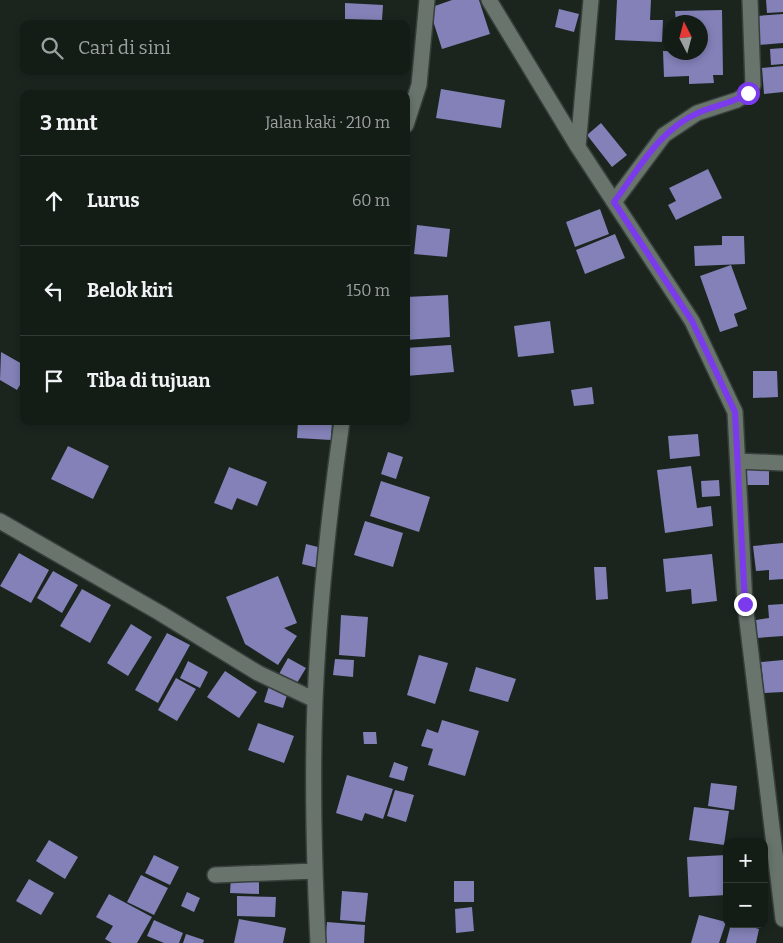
<!DOCTYPE html>
<html lang="id">
<head>
<meta charset="utf-8">
<style>
  body { margin:0; font-family:Bitter,serif; background:#1d251f; color:#f1f3f6 }
  .controls { position:absolute; right:15px; bottom:15px; display:grid; overflow:hidden; border-radius:10px; box-shadow:0 2px 8px #0003 }
  .controls button { width:45px; height:45px; display:grid; place-items:center; padding:0; border:0; border-bottom:1px solid #333a35; background:#141c16; color:#f1f3f6; font:25px sans-serif }
  .compass { position:absolute; left:663px; top:15px; width:45px; height:45px; border-radius:50%; background:#141c16; box-shadow:0 2px 8px #0003; rotate:354deg }
  .stop { position:absolute; width:15px; height:15px; margin:-11px; border:4px solid #7c3aed; border-radius:50%; background:#fff }
  .stop.end { background:#7c3aed; border-color:#fff; box-shadow:0 1px 5px #0008 }
  .list { margin:0; padding:0; list-style:none }
  h2 { display:flex; justify-content:space-between; align-items:center; height:65px; margin:0; padding:0 20px; font-size:21px }
  h2 small { font-size:16px; font-weight:400; color:#9da1a1 }
  .list li { display:grid; grid-template-columns:32px 1fr auto; gap:15px; align-items:center; box-sizing:border-box; height:90px; padding:0 20px; border-top:1px solid #333a35 }
  .list b { display:block; font-size:19px; white-space:nowrap }
  .list em { font-size:16px; font-style:normal; color:#9da1a1 }
  .icon { flex:none; width:28px; height:28px; fill:none; stroke:currentColor; stroke-width:2; stroke-linecap:round; stroke-linejoin:round }
  .map { position:relative; flex:none; width:783px; height:943px; overflow:hidden }
  .search { position:absolute; background:#141c16; box-shadow:0 2px 8px #0003; left:20px; top:20px; width:390px; height:55px; display:flex; align-items:center; gap:12px; box-sizing:border-box; padding:0 18px; border-radius:10px; color:#9da1a1; font-size:19px }
  .panel { position:absolute; background:#141c16; box-shadow:0 2px 8px #0003; left:20px; top:90px; width:390px; height:335px; border-radius:10px }
  .map>svg:first-child { display:block }
  .building { fill:#8381b7 }
  .lines { fill:none; stroke-linecap:round; stroke-linejoin:round }
  .minor-casing { stroke:#373f3a; stroke-width:18 }
  .minor { stroke:#68746c; stroke-width:15 }
  .route { stroke:#7c3aed; stroke-width:6 }
</style>
</head>
<body>
<div class="map">
<svg width="783" height="943" viewBox="0 0 783 943">
  <rect width="100%" height="100%" fill="#1b251e"/>
  <path class="building" d="M452 0H479L490 34 442 49 429 8Z
    M617 0H651L650 20H663L662 42 615 40Z
    M766 0H783V12L767 13Z
    M345 3 383 5 382 20 345 19Z
    M559 9 579 14 574 32 555 27Z
    M722 10 723 75H713L714 83 689 84V76L664 77 663 51 700 52V22H676L675 11Z
    M783 14V43L758 45 756 16Z
    M783 48V64L771 65 770 49Z
    M783 66V92L764 94 762 68Z
    M441 89 505 100 501 128 436 118Z
    M601 123 627 155 612 167 587 135Z
    M708 169 722 198 676 220 668 205 676 201 669 188Z
    M600 209 609 234 575 247 566 222Z
    M417 225 450 229 447 257 414 254Z
    M615 234 625 258 585 274 576 250Z
    M722 236H744L745 264 695 266 694 246 722 245Z
    M731 265 747 309 734 314 738 326 720 332 700 276Z
    M448 295 450 337 406 340V297Z
    M550 321 554 353 518 357 514 326Z
    M451 345 454 372 406 376V348Z
    M1 352 24 365V378L17 390 0 380Z
    M753 371H777L778 397 753 398Z
    M592 387 594 404 574 406 571 390Z
    M298 421H332L331 440 297 438Z
    M698 434 700 456 670 459 668 436Z
    M68 446 109 466 93 499 51 479Z
    M388 452 403 457 396 479 381 474Z
    M742 465H769V485H742Z
    M691 466 697 508 711 506 713 526 665 533 657 470Z
    M229 467 267 482 257 506 237 498 232 510 214 503Z
    M719 480 720 496 702 497 701 481Z
    M381 481 430 497 419 532 370 516Z
    M365 521 403 533 393 567 354 555Z
    M783 543V579L769 580V570L756 571 753 546Z
    M306 544 326 549 322 569 302 564Z
    M19 553 49 570 31 603 0 586Z
    M712 554 717 601 692 604 691 589 666 592 663 559Z
    M594 567H606L608 599 596 600Z
    M53 571 78 585 62 613 37 598Z
    M278 576 297 623 284 628 297 636 278 665 245 644 226 597Z
    M82 589 111 605 90 643 60 626Z
    M783 604V636L757 638 756 620 769 618 768 605Z
    M341 615 368 617 365 657 339 655Z
    M131 624 152 637 128 676 107 663Z
    M167 633 190 645 158 703 135 690Z
    M419 655 448 663 435 704 407 695Z
    M288 658 306 668 297 683 279 674Z
    M335 659 354 660 353 677 333 675Z
    M783 660V692L764 693 761 662Z
    M188 661 208 672 200 688 180 678Z
    M476 667 516 679 508 702 469 691Z
    M225 671 257 692 239 718 207 697Z
    M176 678 196 689 177 721 158 710Z
    M269 686 288 692 283 708 264 702Z
    M442 720 479 731 465 776 428 765 433 749 421 746 427 729 438 733Z
    M258 723 294 736 284 763 248 750Z
    M363 732H376L377 744H364Z
    M394 762 408 767 404 781 389 777Z
    M347 775 393 789 383 819 365 813 362 821 336 813Z
    M711 783 737 786 734 810 708 806Z
    M395 790 414 795 406 822 387 816Z
    M694 807 729 811 724 845 689 840Z
    M49 840 78 857 65 879 36 861Z
    M154 855 179 867 170 885 145 873Z
    M727 855V895L689 897 687 857Z
    M141 875 168 888 154 915 127 902Z
    M231 877 259 878V894L230 893Z
    M29 879 54 893 41 915 16 901Z
    M454 881H474V902H454Z
    M342 891 368 893 365 922 340 920Z
    M187 892 200 898 194 912 181 906Z
    M109 894 152 917 137 943H112L105 939 113 926 96 917Z
    M237 896 276 897 275 917 237 916Z
    M472 907 474 931 456 933 455 909Z
    M699 915 726 922 719 943H691Z
    M239 919 286 928 283 943H234Z
    M154 920 183 933 179 943H164L147 936Z
    M327 922 365 925 364 943H325Z
    M731 924H741L759 929 756 943H726Z
    M186 934 204 940 203 943H183Z"/>
  <g class="lines">
    <g class="minor-casing">
      <path id="minor" d="M489 0 578 147 692 321 735 412 745 604 783 919
        M406 125 419 85 427 0
        M578 147 591 0
        M614 202 664 135 697 113 737 100 748 93 753 85 750 0
        M738 461 783 463
        M0 521 160 613 258 673 315 700
        M215 875 314 871
        M318 943C314 862 312 781 315 700 319 608 329 513 342 421"/>
    </g>
    <use href="#minor" class="minor"/>
  </g>
  <g class="lines">
    <path class="route" d="M745 604 735 412 692 321 614 202C638 170 660 129 698 113 715 105 732 104 748 93"/>
  </g>
</svg>
<div class="controls">
<button>+</button>
<button>−</button>
</div>
<svg class="compass" viewBox="-18 -18 36 36"><path d="M0-13l5 13h-10z" fill="#e53935"/><path d="M0 13l5-13h-10z" fill="#9da1a1"/></svg>
<div class="stop" style="left:748px;top:93px"></div>
<div class="stop end" style="left:745px;top:604px"></div>
<div class="search"><svg class="icon" aria-label="search" viewBox="0 0 24 24"><circle cx="10" cy="10" r="6"/><path d="M15 15l6 6"/></svg>Cari di sini</div>
<section class="panel">
<h2>3 mnt<small>Jalan kaki · 210 m</small></h2>
<ul class="list">
<li><svg class="icon" aria-label="ahead" viewBox="0 0 24 24"><path d="M12 20V5M6 11l6-6 6 6"/></svg><div><b>Lurus</b></div><em>60 m</em></li>
<li><svg class="icon" aria-label="left" viewBox="0 0 24 24"><path d="M17 20v-9H6M10 6l-5 5 5 5"/></svg><div><b>Belok kiri</b></div><em>150 m</em></li>
<li><svg class="icon" aria-label="arrive" viewBox="0 0 24 24"><path d="M6 21V4h12l-3 4 3 4H6"/></svg><div><b>Tiba di tujuan</b></div></li>
</ul>
</section>
</div>
</body>
</html>
